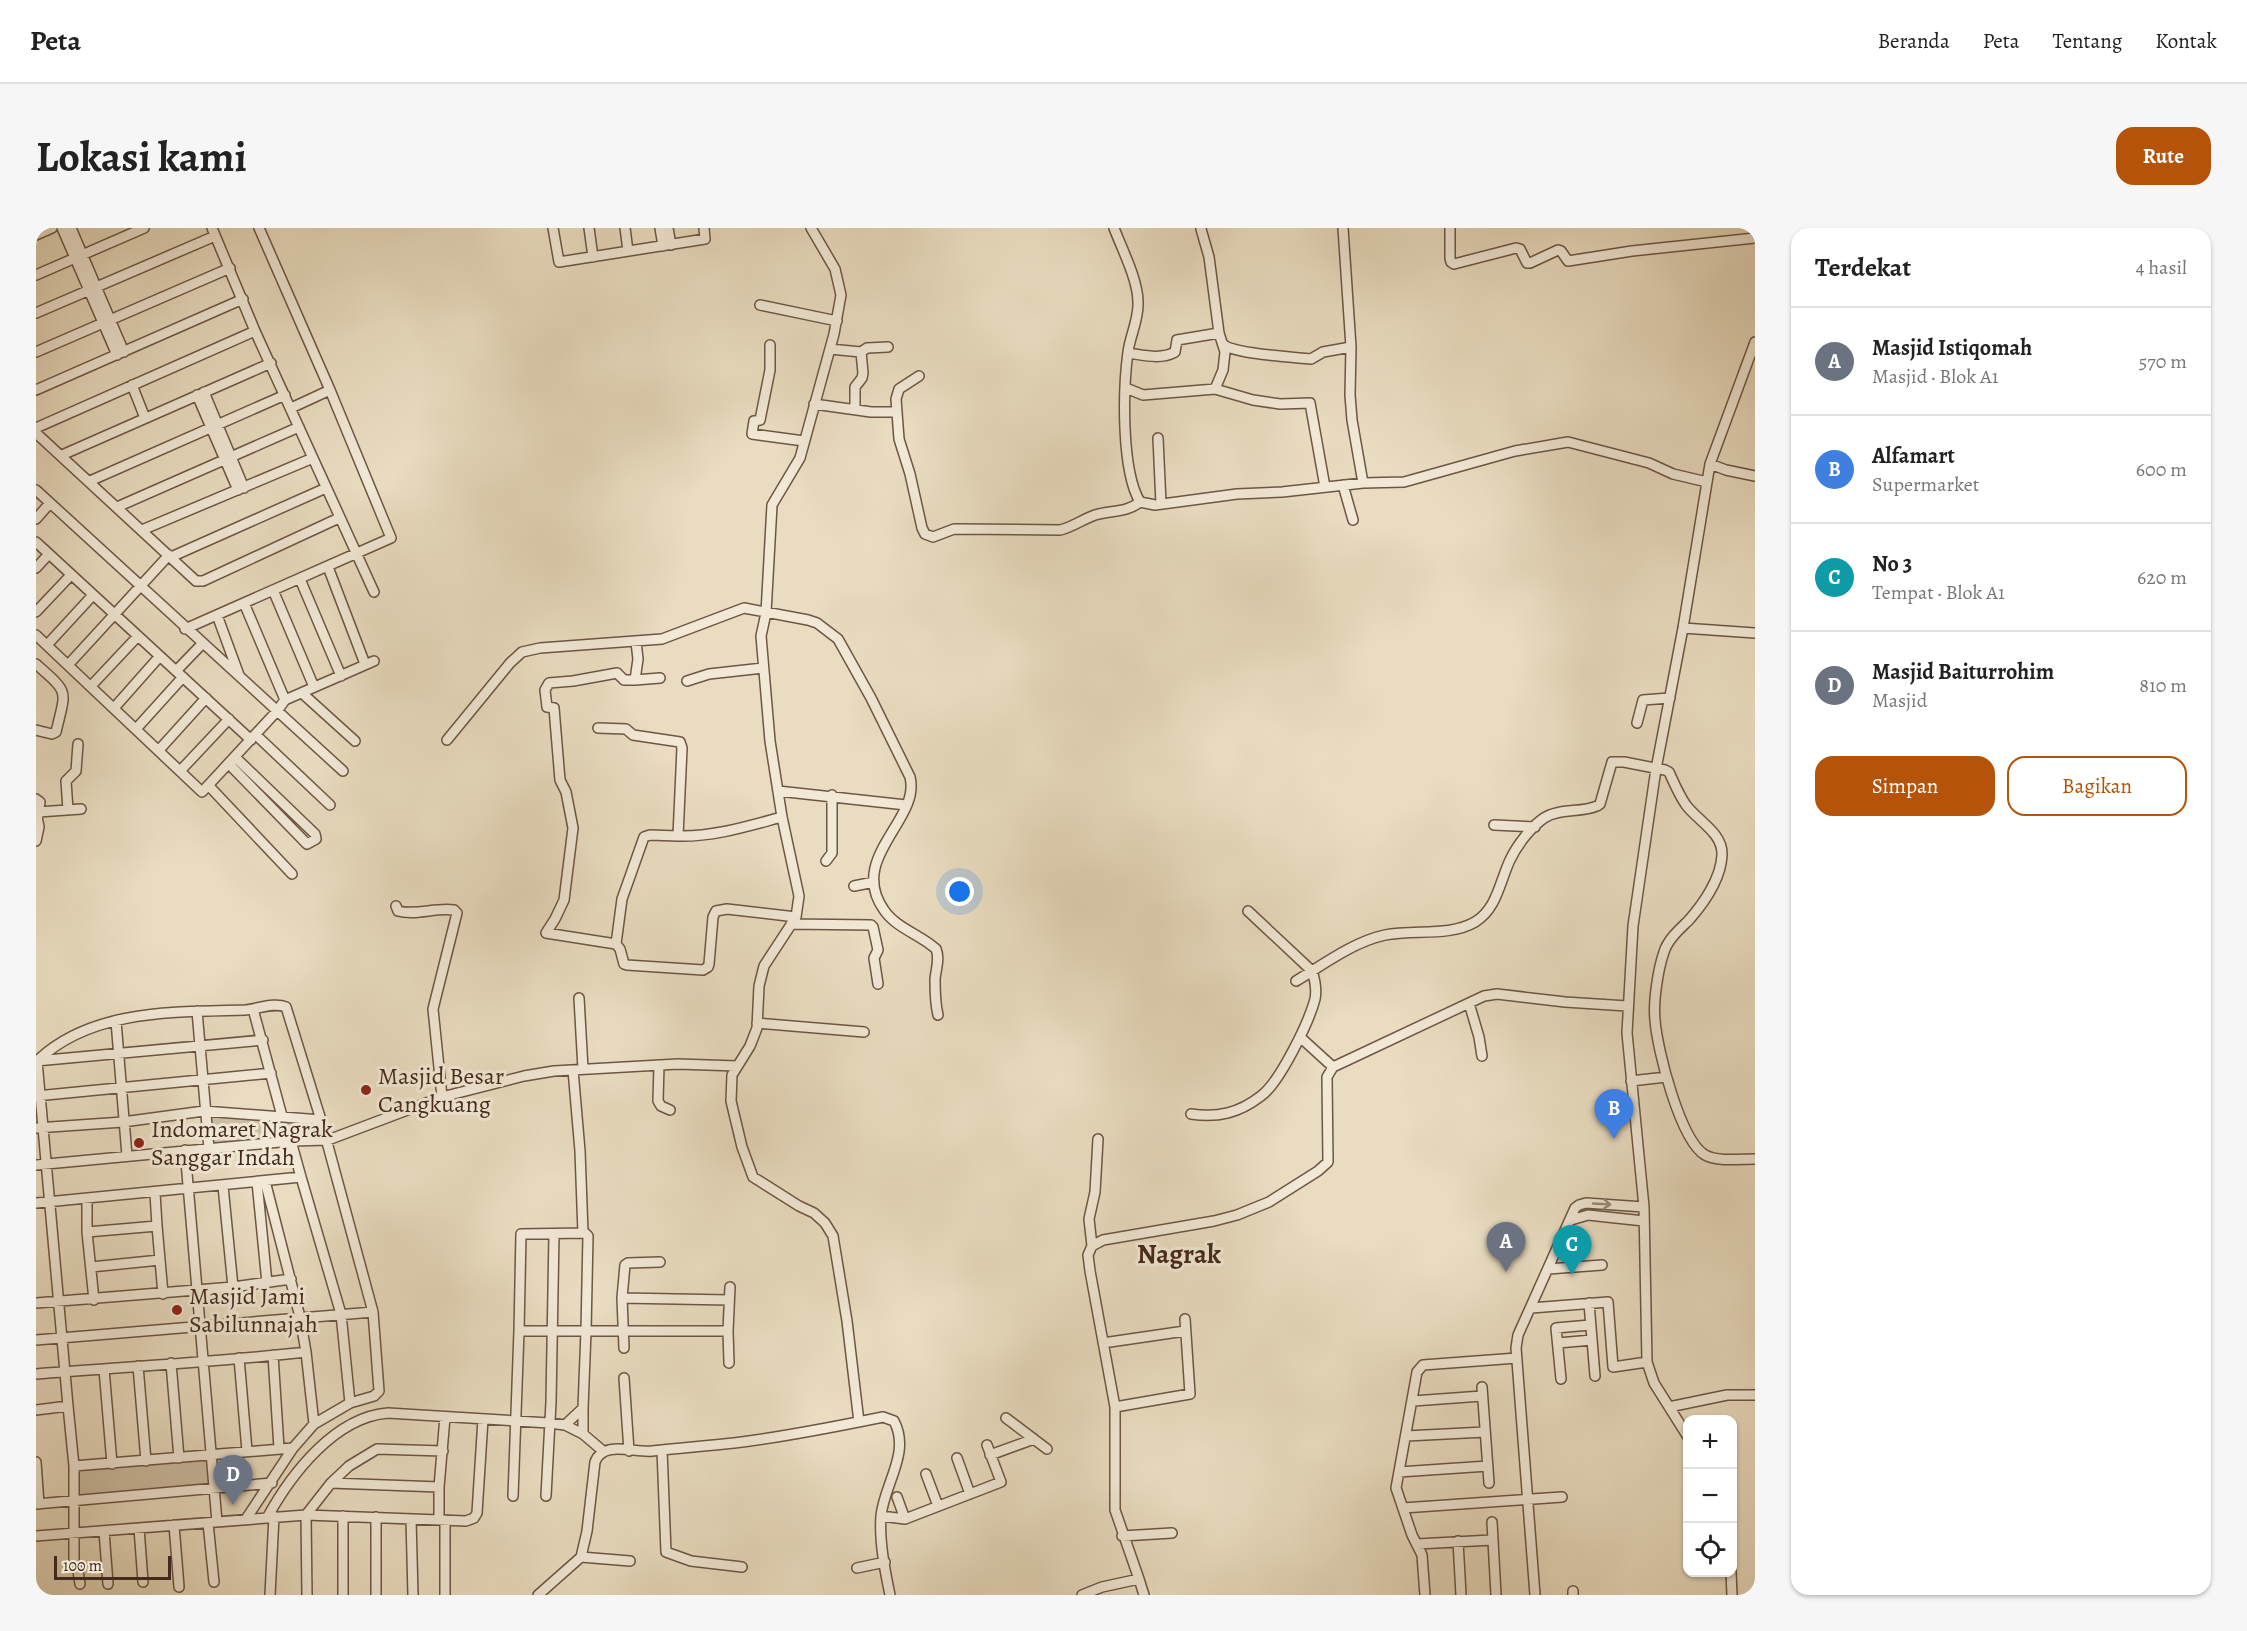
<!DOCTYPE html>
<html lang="id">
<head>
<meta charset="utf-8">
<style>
  body { margin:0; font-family:Alegreya,serif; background:#f6f6f6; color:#222 }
  .controls { position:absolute; right:18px; bottom:18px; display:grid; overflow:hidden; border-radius:12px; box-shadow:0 2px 4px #0004 }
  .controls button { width:54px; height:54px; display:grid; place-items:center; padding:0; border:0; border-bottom:2px solid #e0e0e0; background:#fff; color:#222; font:30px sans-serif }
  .scale { position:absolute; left:18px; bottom:15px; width:117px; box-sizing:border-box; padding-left:6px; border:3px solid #442a1b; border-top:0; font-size:16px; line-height:21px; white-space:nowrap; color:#442a1b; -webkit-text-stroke:4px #f1e8d6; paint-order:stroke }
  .you { position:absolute; left:924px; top:664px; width:21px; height:21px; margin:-15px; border:4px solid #fff; border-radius:50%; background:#1a73e8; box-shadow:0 0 0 9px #1a73e833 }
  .badge { display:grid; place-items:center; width:39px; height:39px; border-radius:50%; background:#b45309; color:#fff; font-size:20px; font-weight:700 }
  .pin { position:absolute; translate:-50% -50px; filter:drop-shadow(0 2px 3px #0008) }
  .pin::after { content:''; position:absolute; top:32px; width:21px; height:18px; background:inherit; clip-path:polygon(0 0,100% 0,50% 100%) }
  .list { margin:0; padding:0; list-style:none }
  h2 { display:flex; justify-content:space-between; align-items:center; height:78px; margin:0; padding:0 24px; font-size:26px }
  h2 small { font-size:20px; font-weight:400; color:#767676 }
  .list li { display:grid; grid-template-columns:39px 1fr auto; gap:18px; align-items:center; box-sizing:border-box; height:108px; padding:0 24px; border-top:2px solid #e0e0e0 }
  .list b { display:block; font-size:22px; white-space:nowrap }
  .list p { margin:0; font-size:20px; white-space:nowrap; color:#767676 }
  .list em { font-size:20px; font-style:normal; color:#767676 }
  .actions { display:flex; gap:12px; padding:18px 24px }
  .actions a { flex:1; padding:14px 0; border:2px solid #b45309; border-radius:18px; text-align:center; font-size:21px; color:#b45309 }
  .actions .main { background:#b45309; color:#fff }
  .icon { flex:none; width:33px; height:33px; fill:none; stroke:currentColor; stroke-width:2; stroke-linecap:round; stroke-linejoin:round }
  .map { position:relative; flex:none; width:1719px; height:1367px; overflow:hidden; border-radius:18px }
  header { display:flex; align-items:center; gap:36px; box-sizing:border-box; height:84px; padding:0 30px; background:#fff; border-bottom:2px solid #e0e0e0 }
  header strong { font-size:28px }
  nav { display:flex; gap:33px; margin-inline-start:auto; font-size:21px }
  .intro { display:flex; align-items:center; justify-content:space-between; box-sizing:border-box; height:144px; padding:0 36px }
  h1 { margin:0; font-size:42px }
  .button { padding:15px 27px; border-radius:18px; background:#b45309; color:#fff; font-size:21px; font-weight:700 }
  main { display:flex; gap:36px; padding:0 36px }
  aside { flex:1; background:#fff; border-radius:18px; box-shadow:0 2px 4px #0004 }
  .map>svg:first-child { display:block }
  .green { fill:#cdbea4; stroke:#887460; stroke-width:1.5 }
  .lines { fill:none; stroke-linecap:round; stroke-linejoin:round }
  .minor-casing { stroke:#6d5644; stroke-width:12 }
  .minor { stroke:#f1e8d6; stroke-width:9 }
  .oneway { stroke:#9a8978 }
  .poi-dot { fill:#8f2418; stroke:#f1e8d6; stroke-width:2 }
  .labels { text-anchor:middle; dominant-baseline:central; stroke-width:6; stroke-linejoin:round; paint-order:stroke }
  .poi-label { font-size:24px; fill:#442a1b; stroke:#f1e8d6; text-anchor:start }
  .quarter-label { font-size:27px; font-weight:bold; fill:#442a1b; stroke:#f1e8d6 }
</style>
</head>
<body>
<header>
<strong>Peta</strong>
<nav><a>Beranda</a><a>Peta</a><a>Tentang</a><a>Kontak</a></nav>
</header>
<div class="intro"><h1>Lokasi kami</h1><a class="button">Rute</a></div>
<main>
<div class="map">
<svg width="1719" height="1367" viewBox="0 0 1719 1367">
  <rect width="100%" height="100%" fill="#e9dcc0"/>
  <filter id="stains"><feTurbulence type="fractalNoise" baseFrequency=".00333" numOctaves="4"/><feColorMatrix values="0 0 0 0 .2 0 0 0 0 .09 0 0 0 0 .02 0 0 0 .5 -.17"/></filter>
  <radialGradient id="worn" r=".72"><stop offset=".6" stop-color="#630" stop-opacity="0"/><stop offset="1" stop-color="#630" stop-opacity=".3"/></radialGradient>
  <path class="green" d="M170 884 285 892 290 905 172 918Z
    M178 1227 181 1260 38 1272V1238Z"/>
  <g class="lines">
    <g class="minor-casing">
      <path id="minor" d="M26 0 81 127
        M35 0 88 124
        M176 0 219 103 338 364
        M517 0 523 34 669 11 668 0
        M553 0 557 29
        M589 0 592 23
        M624 0 627 18
        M632 0 635 17
        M775 0 799 41 805 67 798 106 764 230 736 277 730 385 725 408 734 513 746 589 763 668 760 689 728 738 723 758 721 800 714 818 696 847 695 873 706 919 717 949 763 978 778 985 789 995 797 1008 811 1093 823 1194
        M1078 0C1086 21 1102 52 1102 74 1103 91 1094 108 1092 124 1087 161 1085 242 1104 274L1119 277 1201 266 1246 264 1327 255 1368 254 1479 223 1532 214 1613 235 1637 246 1671 254
        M1307 0 1315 119 1314 167 1316 192 1327 255
        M1414 0V30L1415 34 1418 36 1480 20 1484 21 1491 35H1494L1522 22 1525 23 1532 33 1596 23 1719 10
        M0 7 16 0
        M0 47 108 0
        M724 77 801 93
        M0 85 179 8
        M1187 116C1196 126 1258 129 1275 131L1287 124 1315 119
        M734 117V142L724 192 718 193 716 206 768 213
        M794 121 825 124
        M0 124 194 40
        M1092 125C1107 127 1125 132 1139 124L1141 112 1183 105
        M883 148 863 161 860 171 863 211 874 246 886 300 889 306 897 309 918 301 1024 302C1037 299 1047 291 1059 287 1075 282 1090 285 1104 274
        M96 157 109 190
        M1090 160 1107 167 1179 161 1187 142 1189 124 1183 105 1173 29 1165 1
        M1179 161 1217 172 1244 176 1274 175 1289 259
        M0 162 207 71
        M168 164 208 260
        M161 167 202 262
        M778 176 835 184H860
        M255 180 294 162
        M819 181V159L826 150 827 145 825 124 831 120 852 119
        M0 200 219 103
        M0 205 160 353H167L303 290
        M1122 210 1125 276
        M26 227 235 135
        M1674 236 1690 242 1719 248
        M54 253 249 167
        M1307 257 1317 292
        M0 262 307 543
        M81 279 263 199
        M0 291 14 275
        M106 302 277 230
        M0 314 215 512
        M135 329 290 260
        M292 339 329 436
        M0 340 13 326
        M264 351 305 448
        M237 362 278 459
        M208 375 249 472
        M0 384 35 347
        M181 387 203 447
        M1647 400 1719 405
        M149 401 355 310 294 162 223 0
        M0 407 166 564 241 483 249 472 338 433
        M600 414 602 431 599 452H588L581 445 537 453 513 455 509 462 511 479 518 480 524 552 530 564 537 600 528 672 519 691 510 705 580 716 584 721 588 736 591 737 667 742 672 739 673 736 677 689 680 683 691 681 760 689
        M11 417 57 367
        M0 436C34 466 30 461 20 504L16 506 0 502
        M32 437 133 327
        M140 443 167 415
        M599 452 624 450
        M651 453 673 446 727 440
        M55 458 102 408
        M266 465 319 513
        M78 480 124 428
        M1601 495 1607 472 1634 470
        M562 500 590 501 597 507 644 514 646 520 642 608C678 609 712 598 746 589
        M100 501 147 449
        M220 507 294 577
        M411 512 474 435 486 424 504 420 626 411 708 380 772 392 781 395 802 411 835 470 874 549C885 592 811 630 848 682 860 700 885 707 900 721 904 730 900 741 899 751 899 763 899 775 902 787
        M123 522 170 470
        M193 536 271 616 280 611 279 606 199 529
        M145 542 193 491
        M173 558 256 646
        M742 563 870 577
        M0 571 4 574 2 588
        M32 582 30 553 40 543 42 516
        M2 584 45 581
        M1458 597 1499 599
        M0 613 3 599 1 589
        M790 633 796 625V567
        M818 658 838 654
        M360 678 362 683C380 688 400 679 418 682L421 685 397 781 406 869
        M755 696 835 697 837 699 842 722 838 730 842 756
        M580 716 586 671 608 609 614 607 642 608
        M1260 753C1288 736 1317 714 1349 707 1378 701 1413 709 1439 694 1461 681 1464 653 1474 632 1481 617 1495 599 1508 590 1523 580 1545 585 1561 578L1564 576 1576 534H1588L1629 542 1633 544C1638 555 1643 567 1650 577 1662 593 1687 605 1686 627 1685 650 1668 675 1653 692 1644 701 1632 711 1628 724 1622 741 1617 774 1619 792 1621 821 1644 912 1669 927 1682 934 1704 931 1719 931
        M543 770 547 841
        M1433 775 1443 809 1446 828
        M217 781 246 888
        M161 783 173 921
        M80 793 91 928
        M721 795 828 804
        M1264 809 1297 839
        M0 833 227 812
        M623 837 622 873 625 878 634 882
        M537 842 544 923 547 1005
        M1595 853 1630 849
        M0 868 235 845
        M1155 886C1182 890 1203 885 1225 868 1244 854 1273 794 1279 771 1281 761 1279 752 1276 743L1212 683
        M0 900 87 894 168 883 285 892 337 1084 343 1163 338 1168 314 1175 278 1196 257 1220 210 1291
        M149 922 181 1294
        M0 937 255 913 292 912 406 869 488 848 518 843 642 836 701 838
        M265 949 305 1086 314 1175
        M221 954 231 1055
        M51 971V1004L58 1072
        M0 975 265 949 255 913
        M1535 992 1552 987 1608 993
        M121 998 127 1066
        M51 1004 121 998 119 965
        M1056 1018 1053 991 1059 964 1062 911
        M55 1039 124 1032
        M1512 1041 1566 1037
        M197 1059 255 1051
        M586 1070 693 1072
        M0 1075 197 1059 187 958
        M1553 1075 1559 1148
        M1495 1080 1572 1074 1577 1139 1611 1134
        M483 1103 485 1006 549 1005 552 1008 550 1103H692L693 1135
        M692 1103 694 1059
        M0 1112 337 1084
        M1067 1115 1149 1103
        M1522 1115 1556 1112
        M588 1120 586 1070 589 1037 592 1035 624 1034
        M270 1124 278 1196
        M237 1127 243 1220
        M203 1130 211 1223
        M135 1135 143 1230
        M102 1138 110 1233
        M68 1141 76 1236
        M0 1146C90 1139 180 1134 270 1124L264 1089 229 953
        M588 1150 593 1223
        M1525 1151 1520 1100 1554 1097
        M1446 1159 1453 1255
        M1377 1173 1446 1168
        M32 1178 1 833C55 781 139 784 209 782 222 781 238 774 250 779L285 892
        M1079 1179 1154 1166 1149 1091
        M1633 1179 1691 1167H1719
        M0 1182 32 1178 38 1238 257 1220
        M970 1190 1011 1221
        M529 1197 547 1180V1206L567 1223
        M1370 1208 1449 1204
        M1652 1209 1618 1155 1611 1134 1608 979 1591 805 1597 698 1620 541 1647 400 1674 236 1719 114
        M626 1222 630 1324 655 1333 706 1339
        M954 1227 998 1211
        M921 1230 934 1266
        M0 1234 3 1276
        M38 1238V1334L42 1343 44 1356
        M1363 1244 1452 1238
        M890 1246 902 1278
        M295 1255 403 1259
        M477 1268 483 1103H550L547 1180
        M510 1268 515 1174 518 1006
        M861 1269 869 1291
        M0 1276 236 1255
        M1367 1280 1526 1269
        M845 1288 869 1291 965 1254 951 1217
        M340 1289V1367
        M231 1290C255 1246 299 1189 352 1185L513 1195 529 1197 547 1206
        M375 1291 377 1367
        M403 1291V1259L409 1189
        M1456 1294 1460 1367
        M172 1295 178 1354
        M138 1297 143 1359
        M103 1300 107 1354
        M68 1303 72 1356
        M0 1308 270 1287 430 1293 438 1290 441 1285 447 1191
        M1086 1308 1136 1305
        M1422 1313 1425 1367
        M1381 1316 1456 1312
        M545 1329 594 1333
        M821 1340 849 1334
        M1695 1344 1696 1367
        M1103 1351 1079 1282V1179L1054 1043 1052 1027 1056 1018 1067 1012 1178 993 1201 987 1233 974 1282 943 1292 934 1291 849 1297 839 1448 768 1461 766 1529 774 1591 778
        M1537 1363V1367
        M234 1367 238 1288
        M271 1367 270 1287 295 1255 313 1238 341 1221 407 1223
        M307 1367V1288
        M409 1367V1292
        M502 1367 545 1329 551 1303 559 1234C567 1212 598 1225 616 1223 643 1220 671 1218 698 1215 748 1209 798 1199 847 1189L858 1193C875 1225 848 1256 845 1288 843 1313 849 1343 854 1367
        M1046 1367 1066 1359 1103 1351 1108 1367
        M1389 1367 1386 1327 1376 1307 1360 1260 1381 1144 1387 1137 1481 1130
        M1499 1367 1480 1120 1482 1107 1539 980 1543 977 1550 975 1608 979"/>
    </g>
    <use href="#minor" class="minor"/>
  </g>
  <defs><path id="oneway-shaft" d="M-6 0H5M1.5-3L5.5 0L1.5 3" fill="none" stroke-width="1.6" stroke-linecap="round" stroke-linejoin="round" transform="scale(1.5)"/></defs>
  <use class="oneway" href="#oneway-shaft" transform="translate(1566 976) rotate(3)"/>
  <g class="poi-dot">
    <circle cx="330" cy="862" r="6"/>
    <circle cx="103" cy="915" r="6"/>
    <circle cx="141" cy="1082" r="6"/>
  </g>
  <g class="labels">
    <g class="poi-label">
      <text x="342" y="848">Masjid Besar<tspan x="342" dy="28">Cangkuang</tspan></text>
      <text x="115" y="901">Indomaret Nagrak<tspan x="115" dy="28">Sanggar Indah</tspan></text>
      <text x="153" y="1068">Masjid Jami<tspan x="153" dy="28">Sabilunnajah</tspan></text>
    </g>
    <g class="quarter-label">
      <text x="1143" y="1026">Nagrak</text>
    </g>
  </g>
  <rect width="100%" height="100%" filter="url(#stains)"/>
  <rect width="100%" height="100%" fill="url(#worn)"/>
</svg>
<div class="controls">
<button>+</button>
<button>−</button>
<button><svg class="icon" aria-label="locate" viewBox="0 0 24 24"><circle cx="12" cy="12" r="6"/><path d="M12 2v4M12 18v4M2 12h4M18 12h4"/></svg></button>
</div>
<div class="scale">100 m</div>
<div class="you"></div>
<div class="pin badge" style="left:1470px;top:1044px;background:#6b7280">A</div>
<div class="pin badge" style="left:1578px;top:911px;background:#3f7fe0">B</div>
<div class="pin badge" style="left:1536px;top:1047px;background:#0f9aa8">C</div>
<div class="pin badge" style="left:197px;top:1277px;background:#6b7280">D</div>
</div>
<aside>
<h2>Terdekat<small>4 hasil</small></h2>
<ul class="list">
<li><span class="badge" style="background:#6b7280">A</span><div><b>Masjid Istiqomah</b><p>Masjid · Blok A1</p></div><em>570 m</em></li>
<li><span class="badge" style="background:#3f7fe0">B</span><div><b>Alfamart</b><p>Supermarket</p></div><em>600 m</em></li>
<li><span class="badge" style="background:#0f9aa8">C</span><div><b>No 3</b><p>Tempat · Blok A1</p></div><em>620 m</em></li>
<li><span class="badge" style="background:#6b7280">D</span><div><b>Masjid Baiturrohim</b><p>Masjid</p></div><em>810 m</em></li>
</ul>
<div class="actions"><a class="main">Simpan</a><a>Bagikan</a></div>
</aside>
</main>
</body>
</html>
